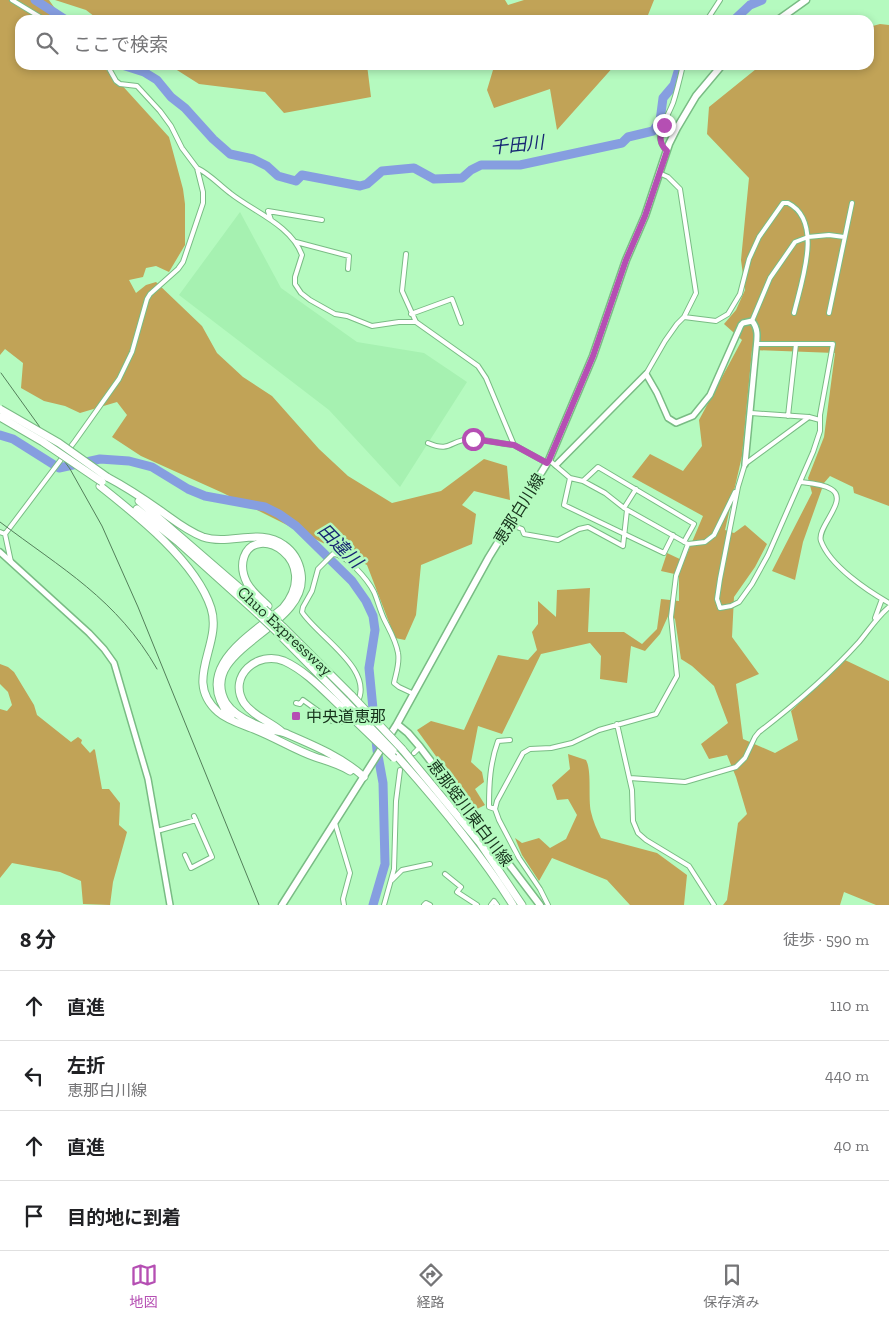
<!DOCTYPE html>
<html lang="ja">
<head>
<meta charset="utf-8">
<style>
  body { margin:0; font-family:"Zilla Slab","Noto Sans JP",serif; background:#f2f2f2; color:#202124 }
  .stop { position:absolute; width:15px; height:15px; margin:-11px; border:4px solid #b54fb3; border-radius:50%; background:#fff }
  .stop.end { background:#b54fb3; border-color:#fff; box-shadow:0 1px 5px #0008 }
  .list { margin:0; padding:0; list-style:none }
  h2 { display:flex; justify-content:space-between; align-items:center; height:65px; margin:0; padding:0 20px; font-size:21px }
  h2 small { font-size:16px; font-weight:400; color:#757577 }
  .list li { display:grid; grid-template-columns:32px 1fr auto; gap:15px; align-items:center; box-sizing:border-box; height:70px; padding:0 20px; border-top:1px solid #e0e0e0 }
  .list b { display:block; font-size:19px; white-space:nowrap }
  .list p { margin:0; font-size:16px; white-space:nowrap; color:#757577 }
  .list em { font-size:16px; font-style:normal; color:#757577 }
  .icon { flex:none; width:28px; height:28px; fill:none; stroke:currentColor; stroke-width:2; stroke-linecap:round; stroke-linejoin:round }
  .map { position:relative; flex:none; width:889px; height:905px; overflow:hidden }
  .search { position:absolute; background:#fff; box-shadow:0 2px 8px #0003; left:15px; right:15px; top:15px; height:55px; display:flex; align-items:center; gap:12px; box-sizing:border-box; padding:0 18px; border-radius:15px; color:#757577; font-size:19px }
  .sheet { height:345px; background:#fff }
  nav { display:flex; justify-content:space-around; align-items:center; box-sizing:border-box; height:70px; border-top:1px solid #e0e0e0; background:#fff; font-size:14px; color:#757577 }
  nav a { display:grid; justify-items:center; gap:2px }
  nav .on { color:#b54fb3 }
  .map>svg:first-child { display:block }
  .built { fill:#a6f1b1 }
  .forest { fill:#c1a357 }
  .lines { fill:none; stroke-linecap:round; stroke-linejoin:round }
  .river { stroke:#869ee0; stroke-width:9 }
  .minor-casing { stroke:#79bc84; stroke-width:6 }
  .tertiary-casing { stroke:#79bc84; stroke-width:8 }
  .primary-casing { stroke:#79bc84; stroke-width:9 }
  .motorway-casing { stroke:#79bc84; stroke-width:9 }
  .minor { stroke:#fff; stroke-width:4 }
  .tertiary { stroke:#fff; stroke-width:5 }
  .primary { stroke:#fff; stroke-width:6 }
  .motorway { stroke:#fff; stroke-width:7 }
  .rail { stroke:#537f5a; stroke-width:1 }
  .motorway-bridge-casing { stroke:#79bc84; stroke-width:9; stroke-linecap:butt }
  .motorway-bridge { stroke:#fff; stroke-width:7 }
  .route { stroke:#b54fb3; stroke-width:6 }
  .poi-dot { fill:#b54fb3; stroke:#b5fabf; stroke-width:2 }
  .labels { text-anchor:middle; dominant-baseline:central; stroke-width:5; stroke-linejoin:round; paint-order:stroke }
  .street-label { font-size:16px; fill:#17331c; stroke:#b5fabf }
  .poi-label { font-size:16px; fill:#17331c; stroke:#b5fabf; text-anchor:start }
  .water-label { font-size:18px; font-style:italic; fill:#172773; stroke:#b5fabf }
</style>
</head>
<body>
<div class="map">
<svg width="889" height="905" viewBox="0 0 889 905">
  <rect width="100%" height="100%" fill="#b5fabf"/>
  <path class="built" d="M240 212 281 288 357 342 424 353 467 382 400 487 329 410 179 295Z"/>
  <path class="forest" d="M0 0H49L63 20H20V65H101L119 82 169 137 183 189 185 204V245L169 272 156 266 146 268 143 277 129 280 136 293 146 285 156 282 202 326 217 353 243 377 272 396 319 449 348 476 392 503 441 491 484 459 507 466 510 500 474 491 462 505 476 514 472 544 421 565 416 615 405 640 395 638 367 565 223 493 141 456 112 437 127 415 117 402 80 413 65 406 44 401 21 388 23 363 5 349 0 355Z
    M55 0H505L508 5 524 0H654L646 20H570L568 16 551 20H99L86 10Z
    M880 24 889 25V506L854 493 853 487 830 476 824 483 803 542 795 580 772 571 812 493 808 478 824 437 835 353 752 350 742 456 725 530 734 533 745 525 767 544 755 567 734 597 732 637 759 674 736 684 743 739 775 753 798 740 791 711 845 660 889 681V905H876L844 892 840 905H723L727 900 738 823 747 814 736 777 727 755 709 759 701 744 728 723 714 686 692 666 681 659 675 619 669 614 660 634 645 651 631 646 627 683 600 679 601 656 590 643 541 654 502 734 478 726 471 762 482 772 484 782 475 789 485 805 475 810 417 730 431 721 464 730 498 655 528 660 537 650 532 632 538 624V601L556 617 557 590 590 588 588 632H624L642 644 657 629 661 599 679 601V575L661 571 667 553 684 561 703 516 632 477 650 454 683 471 702 446 699 420 742 340 724 324 736 310 745 290 741 260 749 178 707 134 709 107 761 65H869V27Z
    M169 65H367L371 97 284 113 265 92 199 84Z
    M503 65H615L557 130 550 89 494 108 487 90 493 70Z
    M0 664 8 667 14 672 34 705 37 715 71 742 78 737 82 740 81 743 90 753 94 749 95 750 102 789H109L120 803 119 825 127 832 113 882 110 905 83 904 81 881 60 872 12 863 0 878V709L7 711 12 705 8 692 0 684Z
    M568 754 586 760C592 771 588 797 591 812 593 821 597 830 601 838L657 853 687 875 684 905H630L607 880 552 858 539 881 522 855 515 838 522 843 539 838 550 848 566 839 577 815 568 799 557 800 552 785 570 769Z"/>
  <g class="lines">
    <path class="river" d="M35 0 66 20
      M734 20 750 5 762 0
      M122 65 144 72 157 80 171 97 185 108 213 139 230 154 253 159 267 166 278 176 296 181 302 175 360 186 367 184 382 171 414 168 434 179 462 178 471 170 481 165H520L622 143 628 137 653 131 660 121 663 98 674 85 680 65
      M0 435 13 439 59 468 100 459 129 461 152 467 188 489 205 496 265 507 279 514 296 526 352 581 366 601 373 616 375 630 369 668 377 750 383 783 385 864 373 905"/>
    <g class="minor-casing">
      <path id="minor" d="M12 0 45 20
        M707 20 720 0
        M667 151C662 147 659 140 660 133 663 123 669 113 673 103 677 91 680 78 683 65
        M197 168C210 174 219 185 230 193 254 212 291 225 302 255L295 277V284L301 293 310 300 335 314 347 316 372 326 399 322H416L478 366 486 378 514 445 547 463
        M271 220 268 211 322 220
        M296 242 349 256 348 269
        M406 254 402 291 416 322
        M829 313 852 203
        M411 314 452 299 461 323
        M684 317 716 321 728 314 740 294 749 259 759 237 783 203H788C824 221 801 283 794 313
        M752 321 770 278 795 242 808 237 829 235 844 237
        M757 344H833L820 415V431L813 452 768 555 752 584 739 602 731 606 720 608 717 599 720 579 738 487 745 464 809 417
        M646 374 665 341 677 324 684 317 696 293 680 189 668 177 659 173
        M751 413 809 417 820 420
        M788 416 796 344
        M428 443C451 453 450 440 470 439 484 438 499 444 514 445
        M549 460 570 478 583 481 605 493 624 508 688 544 705 542 714 535 735 492
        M570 478 564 505 664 553 673 535
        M583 481 598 467 694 524 684 542
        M800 482C809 483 823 484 831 489 850 500 816 527 821 541 830 566 868 591 889 603
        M624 508 636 489
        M509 524 522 529 524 534 558 540 579 529 588 527 623 546 627 510
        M0 532 5 534 11 562
        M5 534 75 441 119 379 132 352 147 299 150 294 178 269 183 262 203 203V192L197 168 182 148 171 126 160 111 137 86 120 84 116 81 107 65
        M875 618 882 599
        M296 703 300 704 303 700 332 721 344 722 350 715
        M357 703C376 670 317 636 302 612L303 607 312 591 318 569 333 554C346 554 368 580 374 592 378 601 380 611 385 621 390 631 396 641 398 653 400 663 396 673 394 683L399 687 414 694
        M617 724 632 790 633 821 638 833 646 840 689 866 714 905
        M414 753 420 747
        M630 778 685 782 736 767 745 758 755 737 759 732C793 706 831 673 859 642 869 630 877 617 889 607
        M495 809 489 807C489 784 490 763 498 741L510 740
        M335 823 350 873 343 899 344 905
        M157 831 196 820
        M185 855 191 868 212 857 194 816
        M445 874 461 887 457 892 477 905
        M392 880 402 870 430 864
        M384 905 394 869 396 801 400 770
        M424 905 426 903 430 905
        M491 905 494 901 497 905
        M548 905 540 889 519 858 499 820 495 809 497 801 523 753 530 749 551 748 572 743 599 730 656 714 677 676 671 617 676 576 688 544"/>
    </g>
    <g class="tertiary-casing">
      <path id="tertiary" d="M556 465 646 374 657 393 668 418 676 423 693 416 710 395 741 325 743 323 752 321C759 329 757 339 756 349L745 464
        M0 552 89 633 104 649 114 663 148 779 170 905"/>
    </g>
    <g class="primary-casing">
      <path id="primary" d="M778 20 806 0
        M397 724 408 733 420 747 540 905
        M282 905 397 724 489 557 549 460 593 356 626 260 645 216 669 144 677 128 696 96 722 65"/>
    </g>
    <g class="motorway-casing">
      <path id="motorway" d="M107 477C126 487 144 499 161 511 175 521 187 531 203 537 230 546 260 527 284 545 294 552 299 561 301 573 310 628 195 648 226 703 235 717 255 725 271 730 275 731 280 731 285 733 313 745 342 757 364 777
        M100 486C138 516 196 562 211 608 223 645 182 680 218 712 228 721 244 725 256 730 276 738 295 750 315 757 327 761 339 764 350 771
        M139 501 264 609
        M137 509 177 541 258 614
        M283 627 352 696
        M277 632 346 702
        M231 718C190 668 249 637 283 608 323 560 256 522 244 557 241 566 243 575 247 583 252 592 261 599 268 606
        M281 731C269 721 253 716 244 703 227 676 258 650 284 661 306 671 324 691 341 707
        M402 749 480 843 522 905
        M396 755C438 802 479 851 513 905"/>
    </g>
    <use href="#minor" class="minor"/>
    <use href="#tertiary" class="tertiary"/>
    <use href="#primary" class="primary"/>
    <use href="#motorway" class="motorway"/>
    <path class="rail" d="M1 373 70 469 102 526 138 607 259 905
      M0 522C62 569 117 599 157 669"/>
    <g class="motorway-bridge-casing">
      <path id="motorway-bridge" d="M0 409 59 443 107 477
        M0 417 43 442 102 482
        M264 609 283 627
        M258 614 277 632
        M352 696 402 749
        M346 702 393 751
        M341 707 394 758"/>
    </g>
    <use href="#motorway-bridge" class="motorway-bridge"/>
  </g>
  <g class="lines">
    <path class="route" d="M473 439 514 445 547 463 549 460 593 356 626 260 645 216 667 151C658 143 660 135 664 125"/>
  </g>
  <rect class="poi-dot" x="291" y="711" width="10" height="10" rx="2.5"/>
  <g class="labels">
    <g class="street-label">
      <text transform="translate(519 509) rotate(-58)">恵那白川線</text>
      <text transform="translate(285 631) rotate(43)">Chuo Expressway</text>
      <text transform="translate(470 813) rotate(53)">恵那蛭川東白川線</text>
    </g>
    <g class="poi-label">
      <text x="306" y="716">中央道恵那</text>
    </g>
    <g class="water-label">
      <text transform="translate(517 145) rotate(-6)">千田川</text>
      <text transform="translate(340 546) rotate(45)">田違川</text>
    </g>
  </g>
</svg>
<div class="stop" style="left:473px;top:439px"></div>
<div class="stop end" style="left:664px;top:125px"></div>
<div class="search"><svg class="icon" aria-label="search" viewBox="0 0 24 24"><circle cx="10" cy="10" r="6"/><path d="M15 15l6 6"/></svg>ここで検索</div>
</div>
<section class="sheet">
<h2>8 分<small>徒歩 · 590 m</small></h2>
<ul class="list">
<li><svg class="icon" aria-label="ahead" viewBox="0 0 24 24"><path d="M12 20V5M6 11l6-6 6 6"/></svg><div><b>直進</b></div><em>110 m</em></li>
<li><svg class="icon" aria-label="left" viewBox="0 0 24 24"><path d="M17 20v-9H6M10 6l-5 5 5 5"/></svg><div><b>左折</b><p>恵那白川線</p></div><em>440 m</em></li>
<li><svg class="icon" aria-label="ahead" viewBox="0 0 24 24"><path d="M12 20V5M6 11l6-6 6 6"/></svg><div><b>直進</b></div><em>40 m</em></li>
<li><svg class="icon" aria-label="arrive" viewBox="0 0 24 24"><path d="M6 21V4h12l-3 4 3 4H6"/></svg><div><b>目的地に到着</b></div></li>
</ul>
</section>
<nav>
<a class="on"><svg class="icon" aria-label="map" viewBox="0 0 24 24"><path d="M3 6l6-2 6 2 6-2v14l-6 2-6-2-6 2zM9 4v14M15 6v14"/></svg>地図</a>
<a><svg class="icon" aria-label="directions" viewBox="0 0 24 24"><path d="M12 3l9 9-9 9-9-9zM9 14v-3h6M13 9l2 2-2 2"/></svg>経路</a>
<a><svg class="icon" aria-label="saved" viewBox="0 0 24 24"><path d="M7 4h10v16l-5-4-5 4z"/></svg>保存済み</a>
</nav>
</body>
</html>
